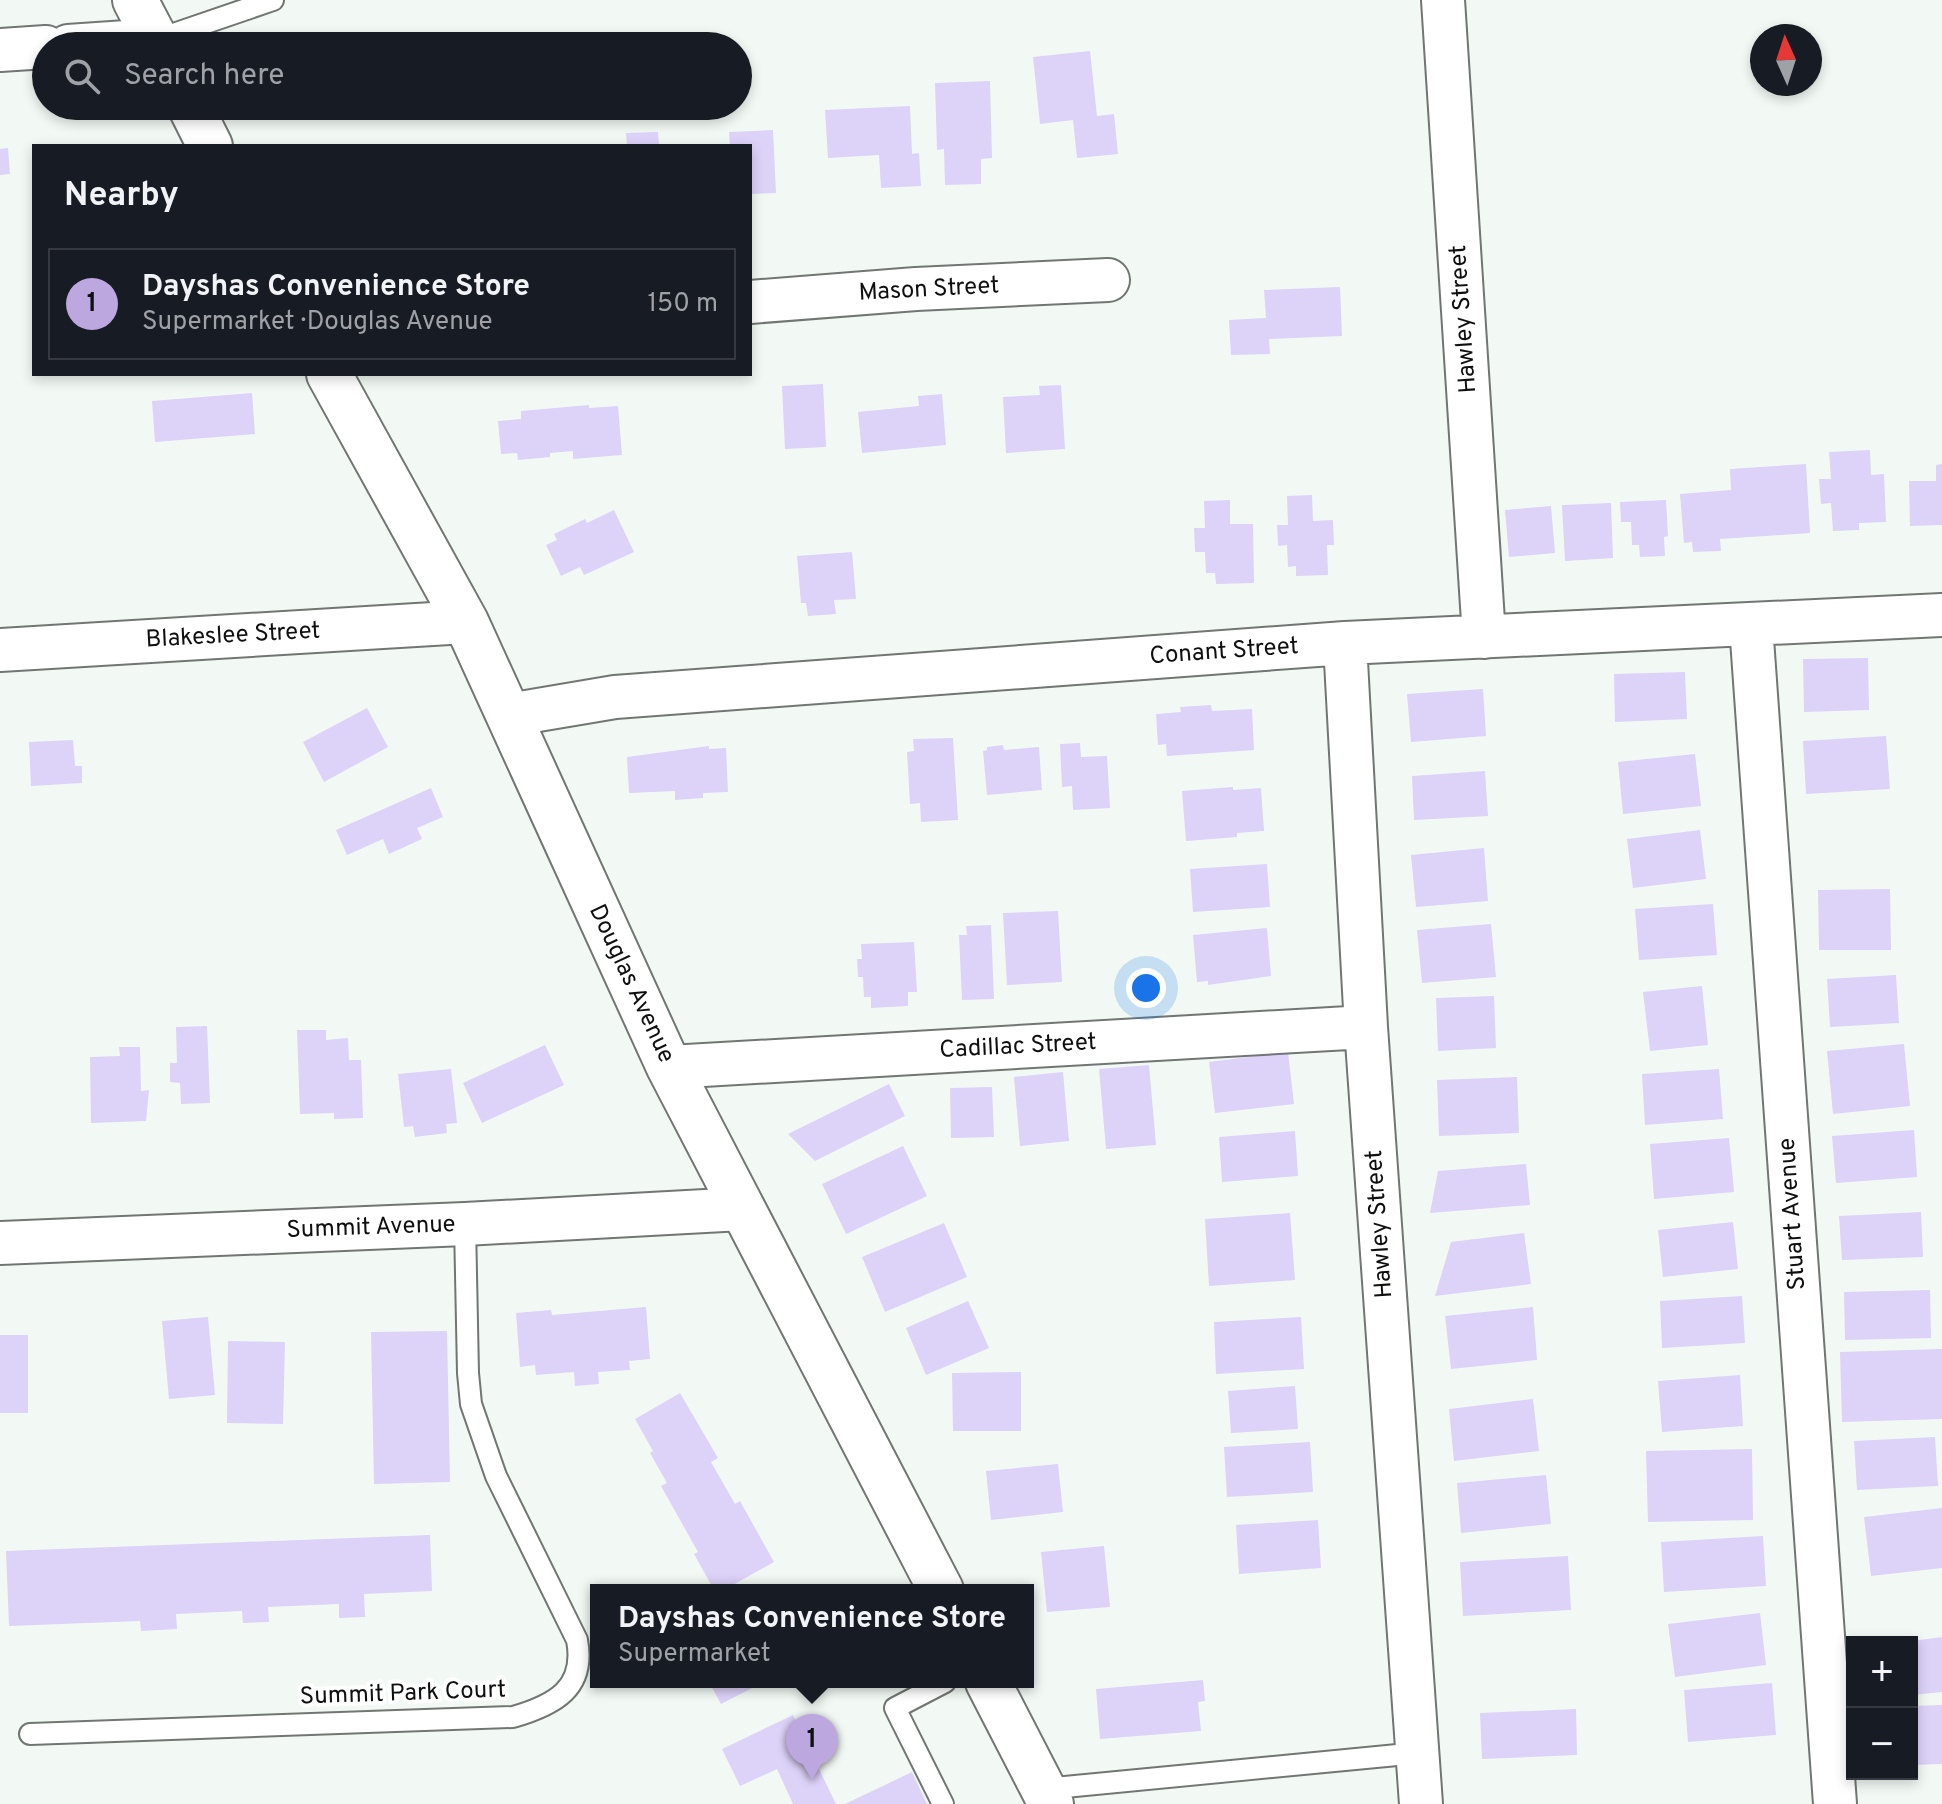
<!DOCTYPE html>
<html lang="en">
<head>
<meta charset="utf-8">
<style>
  body { margin:0; font-family:Overpass,sans-serif; background:#242831; color:#f1f3f6 }
  .controls { position:absolute; right:24px; bottom:24px; display:grid; overflow:hidden; border-radius:0px; box-shadow:0 4px 12px #0003 }
  .controls button { width:72px; height:72px; display:grid; place-items:center; padding:0; border:0; border-bottom:2px solid #363941; background:#171b24; color:#f1f3f6; font:40px sans-serif }
  .compass { position:absolute; left:1750px; top:24px; width:72px; height:72px; border-radius:50%; background:#171b24; box-shadow:0 4px 12px #0003; rotate:357deg }
  .you { position:absolute; left:1146px; top:988px; width:28px; height:28px; margin:-20px; border:6px solid #fff; border-radius:50%; background:#1a73e8; box-shadow:0 0 0 12px #1a73e833 }
  .badge { display:grid; place-items:center; width:52px; height:52px; border-radius:50%; background:#bca7df; color:#111; font-size:26px; font-weight:700 }
  .pin { position:absolute; translate:-50% -66px; filter:drop-shadow(0 2px 4px #0008) }
  .pin::after { content:''; position:absolute; top:42px; width:28px; height:24px; background:inherit; clip-path:polygon(0 0,100% 0,50% 100%) }
  .popup { position:absolute; left:590px; top:1584px; width:444px; height:104px; box-sizing:border-box; display:grid; place-content:center; border-radius:0px; background:#171b24; filter:drop-shadow(0 2px 6px #0005); font-size:26px; white-space:nowrap; color:#9ea1a6 }
  .popup b { font-size:30px; color:#f1f3f6 }
  .popup::after { content:''; position:absolute; left:50%; top:100%; margin-left:-16px; border:16px solid transparent; border-top-color:#171b24 }
  .list { margin:0; padding:0; list-style:none }
  h2 { display:flex; justify-content:space-between; align-items:center; height:104px; margin:0; padding:0 32px; font-size:34px }
  h2 small { font-size:26px; font-weight:400; color:#9ea1a6 }
  .list li { display:grid; grid-template-columns:52px 1fr auto; gap:24px; align-items:center; box-sizing:border-box; height:112px; margin:0 16px 16px; padding:0 16px; border:2px solid #363941; border-radius:0px }
  .list b { display:block; font-size:30px; white-space:nowrap }
  .list p { margin:0; font-size:26px; white-space:nowrap; color:#9ea1a6 }
  .list em { font-size:26px; font-style:normal; color:#9ea1a6 }
  .icon { flex:none; width:44px; height:44px; fill:none; stroke:currentColor; stroke-width:2; stroke-linecap:round; stroke-linejoin:round }
  .map { position:relative; flex:none; width:1942px; height:1804px; overflow:hidden }
  .search { position:absolute; background:#171b24; box-shadow:0 4px 12px #0003; left:32px; top:32px; width:720px; height:88px; display:flex; align-items:center; gap:20px; box-sizing:border-box; padding:0 28px; border-radius:44px; color:#9ea1a6; font-size:30px }
  .panel { position:absolute; background:#171b24; box-shadow:0 4px 12px #0003; left:32px; top:144px; width:720px; height:232px; border-radius:0px }
  .map>svg:first-child { display:block }
  .building { fill:#ddd2f8 }
  .lines { fill:none; stroke-linecap:round; stroke-linejoin:round }
  .service-casing { stroke:#717672; stroke-width:24 }
  .minor-casing { stroke:#717672; stroke-width:46 }
  .secondary-casing { stroke:#717672; stroke-width:48 }
  .service { stroke:#fff; stroke-width:20 }
  .minor { stroke:#fff; stroke-width:42 }
  .secondary { stroke:#fff; stroke-width:44 }
  .labels { text-anchor:middle; dominant-baseline:central; stroke-width:8; stroke-linejoin:round; paint-order:stroke }
  .street-label { font-size:24px; fill:#0e100e; stroke:#fff }
</style>
</head>
<body>
<div class="map">
<svg width="1942" height="1804" viewBox="0 0 1942 1804">
  <rect width="100%" height="100%" fill="#f2f9f4"/>
  <path class="building" d="M1090 51 1097 116 1114 114 1118 154 1077 158 1073 120 1040 124 1033 57Z
    M990 81 992 158 981 159V184L945 185 944 149 937 150 935 83Z
    M910 106 912 154 919 153 921 186 881 188 879 155 828 158 825 110Z
    M773 130 776 193 750 194V146H730L729 132Z
    M658 132 659 146H627L626 133Z
    M8 148 10 174 0 175V149Z
    M1340 287 1342 336 1269 339 1270 354 1231 355 1229 320 1266 318 1264 290Z
    M823 384 826 447 785 449 782 386Z
    M1061 385 1065 449 1006 453 1003 397 1040 395 1039 386Z
    M252 393 255 434 155 442 152 401Z
    M942 394 946 445 862 453 858 412 919 406 918 396Z
    M589 405V408L618 406 622 455 573 459V451L550 453V457L518 460 517 453 501 454 498 421 521 419V411Z
    M1870 450 1871 475 1884 474 1886 522 1859 523V530L1833 531 1831 503 1821 504 1819 479H1831L1829 452Z
    M1806 464 1810 533 1720 539 1721 551 1693 552 1692 542 1684 543 1680 494 1731 490 1730 469Z
    M1942 464V525L1910 526 1909 481H1936V465Z
    M1312 495 1313 521 1333 520 1334 545H1327L1328 575 1296 576V566L1288 567 1287 545 1278 546 1277 525H1288L1287 496Z
    M1230 500V524H1253L1254 583 1216 584 1215 573H1206L1205 552H1195L1194 528H1205L1204 501Z
    M1666 500 1668 536 1664 537 1665 556 1640 557 1639 545H1632L1631 522H1621L1620 502Z
    M1611 503 1613 558 1565 561 1562 505Z
    M1551 506 1555 553 1509 557 1505 510Z
    M614 510 634 552 584 575 580 567 561 576 546 545 557 540 554 534 585 519 587 523Z
    M852 552 856 599 834 600 836 614 808 616 806 603H801L797 556Z
    M1868 658 1869 710 1804 712 1803 659Z
    M1685 672 1687 719 1615 722 1614 674Z
    M1483 689 1486 736 1411 742 1407 694Z
    M1211 705 1212 711 1252 709 1254 750 1167 756 1166 744 1158 745 1156 714 1181 712 1180 707Z
    M367 708 388 747 324 782 303 742Z
    M1886 736 1890 789 1806 794 1803 741Z
    M953 738 958 820 921 822 920 803 910 804 907 752 914 751 913 739Z
    M73 740 75 766H82V783L31 786 29 742Z
    M1080 743 1081 757 1107 756 1110 808 1073 810 1072 786 1062 787 1060 744Z
    M1003 745 1004 750 1039 747 1042 790 987 795 983 751 987 750V747Z
    M709 746V749L726 748 728 792 703 793V798L675 800V791L629 793 627 757Z
    M1695 754 1701 806 1623 814 1618 762Z
    M1485 771 1488 816 1414 820 1412 776Z
    M1233 787V790L1261 788 1264 831 1237 833V837L1186 841 1182 791Z
    M431 788 443 817 417 828 422 839 389 854 383 839 347 855 336 830Z
    M1700 830 1706 879 1633 888 1627 839Z
    M1484 848 1488 901 1416 907 1411 855Z
    M1267 864 1270 907 1193 912 1190 869Z
    M1890 889 1891 950H1819L1818 890Z
    M1713 904 1717 955 1639 960 1635 909Z
    M1058 911 1062 982 1007 985 1003 913Z
    M1491 924 1496 977 1422 983 1417 930Z
    M991 925 994 999 962 1000 959 935H967L966 926Z
    M1267 928 1271 976 1208 985V981L1197 982 1193 935Z
    M914 942 917 992H908V1006L871 1008V997H864L863 977H858L857 959H862L861 944Z
    M1896 975 1899 1023 1830 1027 1827 979Z
    M1702 986 1708 1045 1650 1051 1643 992Z
    M1494 996 1496 1048 1438 1051 1436 998Z
    M207 1026 210 1103 181 1104 180 1083 170 1082V1063H177L176 1027Z
    M297 1030H326V1040L348 1038 349 1060H361L363 1118 334 1119V1113L300 1114Z
    M1904 1044 1910 1106 1833 1114 1827 1051Z
    M545 1045 564 1085 482 1123 463 1083Z
    M119 1047H140L141 1091 149 1090 146 1121 91 1123 90 1057 120 1056Z
    M1288 1052 1294 1104 1215 1113 1209 1062Z
    M1149 1065 1156 1145 1106 1149 1099 1069Z
    M451 1069 457 1123 446 1124 447 1133 415 1137 413 1126 404 1127 398 1074Z
    M1719 1069 1723 1119 1645 1125 1642 1074Z
    M1063 1072 1069 1141 1020 1146 1014 1077Z
    M1517 1077 1519 1133 1439 1136 1437 1080Z
    M889 1084 905 1116 815 1161 788 1134Z
    M992 1087 994 1137 951 1138 950 1088Z
    M1914 1130 1917 1177 1836 1183 1832 1136Z
    M1295 1131 1298 1176 1222 1182 1219 1137Z
    M1729 1138 1734 1192 1654 1199 1650 1144Z
    M903 1146 927 1196 846 1234 822 1184Z
    M1526 1164 1530 1205 1430 1213 1438 1171Z
    M1921 1212 1923 1257 1842 1260 1839 1216Z
    M1290 1213 1295 1280 1209 1286 1205 1219Z
    M1733 1222 1738 1269 1663 1277 1658 1230Z
    M944 1223 967 1277 885 1312 862 1257Z
    M1524 1233 1531 1284 1435 1296 1451 1242Z
    M1930 1290 1931 1338 1845 1340 1844 1292Z
    M1742 1296 1745 1343 1662 1348 1660 1301Z
    M968 1301 989 1348 926 1375 906 1328Z
    M646 1307 650 1359 629 1361 630 1370 598 1372 599 1384 575 1386 574 1372 536 1375 535 1365 520 1367 516 1313 551 1310 552 1315Z
    M1533 1307 1537 1360 1451 1369 1445 1316Z
    M208 1317 215 1395 169 1399 162 1321Z
    M1301 1317 1304 1369 1216 1374 1214 1322Z
    M447 1331 450 1482 374 1484 371 1332Z
    M0 1335H28V1413H0Z
    M228 1341 285 1342 283 1424 227 1423Z
    M1942 1349V1419L1842 1422 1840 1352Z
    M1021 1372V1431H953L952 1373Z
    M1740 1375 1743 1426 1662 1432 1658 1381Z
    M1295 1386 1298 1429 1231 1433 1228 1391Z
    M680 1393 718 1458 711 1462 735 1504 740 1501 774 1562 724 1590H714L694 1554 698 1552 661 1486 667 1483 650 1453 653 1451 635 1419Z
    M1533 1399 1539 1451 1454 1461 1449 1409Z
    M1935 1437 1938 1486 1857 1490 1854 1441Z
    M1310 1442 1313 1492 1227 1497 1224 1447Z
    M1752 1449 1753 1520 1648 1522 1646 1451Z
    M1058 1464 1063 1512 991 1520 986 1471Z
    M1546 1475 1551 1524 1461 1533 1457 1483Z
    M1942 1508V1568L1871 1576 1864 1517Z
    M1318 1520 1321 1568 1239 1574 1236 1525Z
    M430 1535 432 1591 364 1594 365 1617 339 1618V1604L268 1607 269 1622 243 1623 242 1611 176 1614 177 1629 141 1631 140 1621 9 1626 6 1551Z
    M1763 1536 1766 1586 1664 1592 1661 1542Z
    M1104 1546 1110 1607 1047 1612 1041 1552Z
    M1568 1556 1571 1610 1463 1616 1460 1562Z
    M1760 1613 1766 1665 1675 1677 1668 1624Z
    M1942 1637V1692L1912 1695V1641Z
    M1203 1680 1205 1701 1198 1702 1201 1731 1100 1739 1096 1689Z
    M709 1682H764L721 1704Z
    M1772 1683 1776 1735 1688 1742 1684 1690Z
    M1942 1705V1764L1912 1765V1706Z
    M1576 1709 1577 1755 1482 1759 1480 1713Z
    M793 1715 836 1804H793L777 1769 740 1786 722 1749Z
    M912 1772 927 1804H845Z"/>
  <g class="lines">
    <g class="service-casing">
      <path id="service" d="M156 40 273 0
        M30 1734 513 1717C555 1705 586 1688 577 1640L496 1476 471 1404 468 1373 465 1224
        M1044 1789 1418 1753
        M943 1804 895 1708 945 1682"/>
    </g>
    <g class="minor-casing">
      <path id="minor" d="M1443 0 1484 637
        M68 46 156 40
        M0 50 46 47
        M750 302 916 289 1108 280
        M1751 625 1835 1804
        M1345 643 1366 1027 1421 1804
        M0 650 466 622
        M508 715 615 697 1345 643 1942 615
        M669 1067 1366 1027
        M0 1243 465 1224 742 1209"/>
    </g>
    <g class="secondary-casing">
      <path id="secondary" d="M135 0 159 46
        M190 106 210 146
        M329 374 466 622 669 1067 941 1590
        M988 1682 1051 1804"/>
    </g>
    <use href="#service" class="service"/>
    <use href="#minor" class="minor"/>
    <use href="#secondary" class="secondary"/>
  </g>
  <g class="labels">
    <g class="street-label">
      <text transform="translate(929 290) rotate(-3)">Mason Street</text>
      <text transform="translate(1464 319) rotate(-94)">Hawley Street</text>
      <text transform="translate(233 636) rotate(-3)">Blakeslee Street</text>
      <text transform="translate(1224 652) rotate(-4)">Conant Street</text>
      <text transform="translate(631 984) rotate(65)">Douglas Avenue</text>
      <text transform="translate(1018 1047) rotate(-3)">Cadillac Street</text>
      <text transform="translate(1793 1214) rotate(-94)">Stuart Avenue</text>
      <text transform="translate(1380 1224) rotate(-94)">Hawley Street</text>
      <text transform="translate(371 1228) rotate(-2)">Summit Avenue</text>
      <text transform="translate(403 1694) rotate(-2)">Summit Park Court</text>
    </g>
  </g>
</svg>
<div class="controls">
<button>+</button>
<button>−</button>
</div>
<svg class="compass" viewBox="-18 -18 36 36"><path d="M0-13l5 13h-10z" fill="#e53935"/><path d="M0 13l5-13h-10z" fill="#9ea1a6"/></svg>
<div class="you"></div>
<div class="pin badge" style="left:812px;top:1780px">1</div>
<div class="popup"><b>Dayshas Convenience Store</b>Supermarket</div>
<div class="search"><svg class="icon" aria-label="search" viewBox="0 0 24 24"><circle cx="10" cy="10" r="6"/><path d="M15 15l6 6"/></svg>Search here</div>
<section class="panel">
<h2>Nearby<small></small></h2>
<ul class="list">
<li><span class="badge">1</span><div><b>Dayshas Convenience Store</b><p>Supermarket · Douglas Avenue</p></div><em>150 m</em></li>
</ul>
</section>
</div>
</body>
</html>
